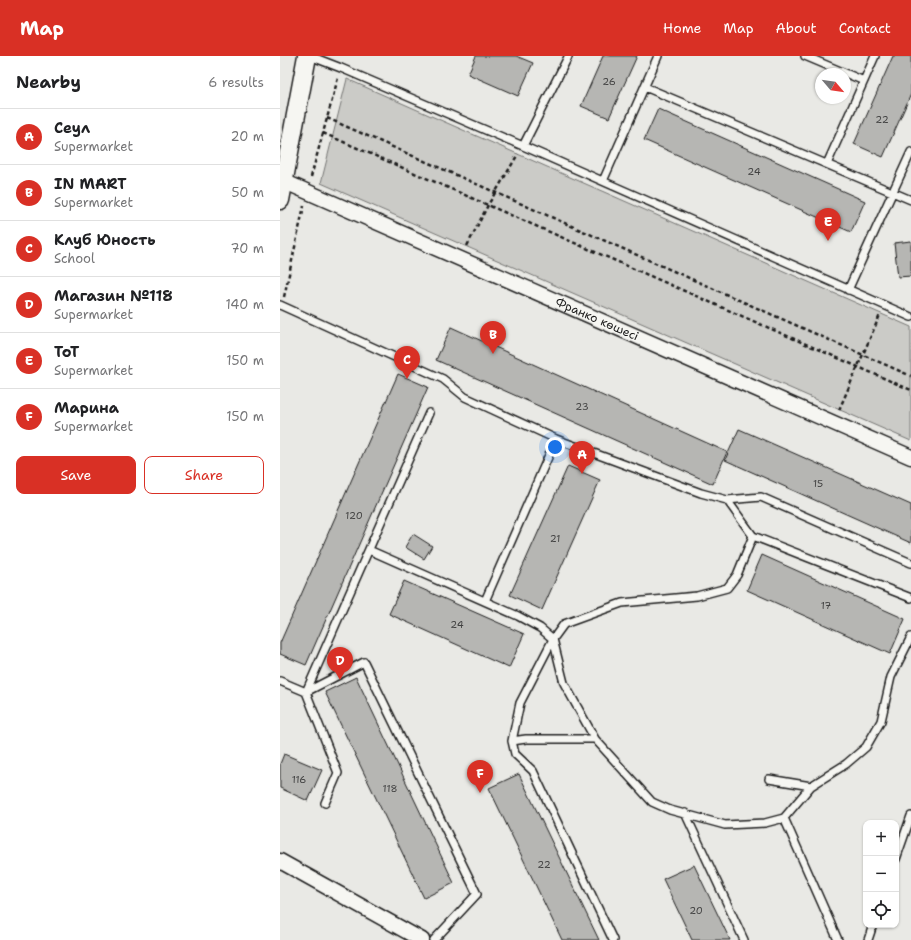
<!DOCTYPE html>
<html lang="en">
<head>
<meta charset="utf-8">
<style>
  body { margin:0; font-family:"Shantell Sans",sans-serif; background:#f2f2f2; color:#202124 }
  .controls { position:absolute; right:12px; bottom:12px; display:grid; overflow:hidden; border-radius:8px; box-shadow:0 1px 3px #0004 }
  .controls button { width:36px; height:36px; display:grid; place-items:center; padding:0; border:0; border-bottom:1px solid #e0e0e0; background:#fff; color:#202124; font:20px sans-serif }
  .compass { position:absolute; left:535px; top:12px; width:36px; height:36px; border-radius:50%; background:#fff; box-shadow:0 1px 3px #0004; rotate:119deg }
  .you { position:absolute; left:275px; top:391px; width:14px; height:14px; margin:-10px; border:3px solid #fff; border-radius:50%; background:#1a73e8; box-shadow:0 0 0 6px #1a73e833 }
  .badge { display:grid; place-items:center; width:26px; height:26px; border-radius:50%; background:#d93025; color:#fff; font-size:13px; font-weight:700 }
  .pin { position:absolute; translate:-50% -33px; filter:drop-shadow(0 1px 2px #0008) }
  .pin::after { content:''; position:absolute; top:21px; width:14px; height:12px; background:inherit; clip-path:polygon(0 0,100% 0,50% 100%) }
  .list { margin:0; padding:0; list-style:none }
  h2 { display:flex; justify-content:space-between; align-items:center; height:52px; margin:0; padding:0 16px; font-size:17px }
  h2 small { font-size:13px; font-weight:400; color:#757577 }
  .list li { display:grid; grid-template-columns:26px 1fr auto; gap:12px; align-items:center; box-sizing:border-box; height:56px; padding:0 16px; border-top:1px solid #e0e0e0 }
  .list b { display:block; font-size:15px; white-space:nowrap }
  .list p { margin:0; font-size:13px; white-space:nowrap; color:#757577 }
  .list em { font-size:13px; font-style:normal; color:#757577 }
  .actions { display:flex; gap:8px; padding:12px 16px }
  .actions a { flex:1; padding:9px 0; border:1px solid #d93025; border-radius:8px; text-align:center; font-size:14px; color:#d93025 }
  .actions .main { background:#d93025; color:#fff }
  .icon { flex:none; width:22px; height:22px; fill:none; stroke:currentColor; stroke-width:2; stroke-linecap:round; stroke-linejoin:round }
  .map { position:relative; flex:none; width:631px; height:884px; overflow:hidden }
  header { display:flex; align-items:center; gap:24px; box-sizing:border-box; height:56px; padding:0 20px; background:#d93025; color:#fff }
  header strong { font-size:19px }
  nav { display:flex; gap:22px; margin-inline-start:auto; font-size:14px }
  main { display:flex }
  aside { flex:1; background:#fff }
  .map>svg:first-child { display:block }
  .green { fill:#cbcbc7; stroke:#747472 }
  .building { fill:#b6b6b3; stroke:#1c1c1c }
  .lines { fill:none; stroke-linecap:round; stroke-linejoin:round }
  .service-casing { stroke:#1c1c1c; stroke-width:10 }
  .minor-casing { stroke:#1c1c1c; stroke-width:17 }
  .tertiary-casing { stroke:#1c1c1c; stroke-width:21 }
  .path { stroke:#1c1c1c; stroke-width:2.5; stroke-dasharray:4 3; stroke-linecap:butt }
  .service { stroke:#f6f6f2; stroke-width:7 }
  .minor { stroke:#f6f6f2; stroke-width:14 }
  .tertiary { stroke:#f6f6f2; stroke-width:18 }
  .labels { text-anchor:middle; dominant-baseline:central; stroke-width:3.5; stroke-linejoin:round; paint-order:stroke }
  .number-label { font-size:10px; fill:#424242 }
  .street-label { font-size:12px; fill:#1c1c1c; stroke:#f6f6f2 }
</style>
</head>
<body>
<header>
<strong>Map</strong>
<nav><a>Home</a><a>Map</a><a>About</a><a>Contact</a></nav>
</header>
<main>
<aside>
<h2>Nearby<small>6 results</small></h2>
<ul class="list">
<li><span class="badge">A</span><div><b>Сеул</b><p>Supermarket</p></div><em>20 m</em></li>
<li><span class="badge">B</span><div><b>IN MART</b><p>Supermarket</p></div><em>50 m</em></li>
<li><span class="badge">C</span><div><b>Клуб Юность</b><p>School</p></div><em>70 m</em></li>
<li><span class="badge">D</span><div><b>Магазин №118</b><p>Supermarket</p></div><em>140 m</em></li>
<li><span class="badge">E</span><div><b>ТоТ</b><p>Supermarket</p></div><em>150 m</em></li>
<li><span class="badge">F</span><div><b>Марина</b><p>Supermarket</p></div><em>150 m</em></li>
</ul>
<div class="actions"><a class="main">Save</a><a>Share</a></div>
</aside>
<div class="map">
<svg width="631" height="884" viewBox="0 0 631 884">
  <rect width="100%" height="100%" fill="#e9e9e5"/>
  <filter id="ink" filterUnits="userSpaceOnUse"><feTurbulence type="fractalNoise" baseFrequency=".025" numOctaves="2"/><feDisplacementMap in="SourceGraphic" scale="8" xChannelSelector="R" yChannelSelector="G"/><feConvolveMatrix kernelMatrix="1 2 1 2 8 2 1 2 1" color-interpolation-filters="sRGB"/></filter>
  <g filter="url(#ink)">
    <path class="green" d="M67 23 631 271V385L41 127Z"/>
    <path class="building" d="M196 0H236L253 7 238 40 188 18Z
      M323 0H357L329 62 301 50Z
      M613 0H631V38L603 101 574 88Z
      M378 53 585 145 571 176 364 84Z
      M631 185V220L618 221 614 187Z
      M171 271 447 396 433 428 156 304Z
      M118 318 148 331 26 609 0 598V587Z
      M459 373 631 449V487L445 404Z
      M288 410 320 424 262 554 230 539Z
      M133 478 152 490 144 503 125 491Z
      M482 499 625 563 610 598 467 534Z
      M124 525 244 578 229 612 109 558Z
      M76 621 174 827 144 842 45 636Z
      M4 698 42 714 28 745 0 732V708Z
      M239 718 319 884H282L209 732Z
      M414 809 450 884H412L383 823Z"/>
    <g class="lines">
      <g class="service-casing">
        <path id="service" d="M30 0 61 12 243 90 631 261
          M525 0 584 25
          M365 31 631 144
          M243 90 288 1V0
          M547 108 595 0
          M323 125 378 0
          M568 234 631 96
          M0 249 163 323 185 341 276 383 421 437 447 444 481 441 631 507
          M447 444 473 480 631 542
          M89 494 238 560 260 572 273 583 240 647 232 685
          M205 545 276 383
          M0 625 26 636 149 357
          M315 683 284 627 273 583 284 568 342 547 417 540 447 532 457 519 473 480
          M489 723 531 730
          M45 747 58 717 26 636 84 606 197 838 154 884
          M405 757 464 884
          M504 762 558 884
          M616 803 631 760
          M333 884 253 715 235 698 232 685 246 683H315L372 746 390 754 445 769 485 767 504 762 531 730 566 708 586 691 601 665 611 621 631 581
          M588 884 593 869"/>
      </g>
      <g class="minor-casing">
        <g id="minor">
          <path id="s1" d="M3 125 631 401"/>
          <path d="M0 805 142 884"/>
        </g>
      </g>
      <g class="tertiary-casing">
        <path id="tertiary" d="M0 144 27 0"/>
      </g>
      <path class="path" d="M47 62 631 320
        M43 77 631 334
        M31 121 58 22
        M187 190 208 149 238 98
        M4 241 24 150
        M559 354 600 259"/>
      <use href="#service" class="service"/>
      <use href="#minor" class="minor"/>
      <use href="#tertiary" class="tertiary"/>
    </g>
  </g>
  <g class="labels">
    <g class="number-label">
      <text x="329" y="25">26</text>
      <text x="602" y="63">22</text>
      <text x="474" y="115">24</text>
      <text x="302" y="350">23</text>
      <text x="538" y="427">15</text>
      <text x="74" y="459">120</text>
      <text x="275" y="482">21</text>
      <text x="546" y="549">17</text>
      <text x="177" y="568">24</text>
      <text x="19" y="723">116</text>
      <text x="110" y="732">118</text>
      <text x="264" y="808">22</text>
      <text x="416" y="854">20</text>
    </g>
    <g class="street-label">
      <text stroke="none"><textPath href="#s1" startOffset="343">Франко көшесі</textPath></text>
    </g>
  </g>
</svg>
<div class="controls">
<button>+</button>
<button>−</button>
<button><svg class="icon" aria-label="locate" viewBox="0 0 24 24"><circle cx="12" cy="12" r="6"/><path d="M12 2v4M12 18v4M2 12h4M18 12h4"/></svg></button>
</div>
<svg class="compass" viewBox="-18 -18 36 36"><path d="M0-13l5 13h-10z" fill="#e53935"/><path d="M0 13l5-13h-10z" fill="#757577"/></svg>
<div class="you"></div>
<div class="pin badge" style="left:302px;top:418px">A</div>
<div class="pin badge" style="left:213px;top:298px">B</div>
<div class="pin badge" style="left:127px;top:323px">C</div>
<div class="pin badge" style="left:60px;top:624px">D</div>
<div class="pin badge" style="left:548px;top:185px">E</div>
<div class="pin badge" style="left:200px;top:737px">F</div>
</div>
</main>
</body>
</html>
